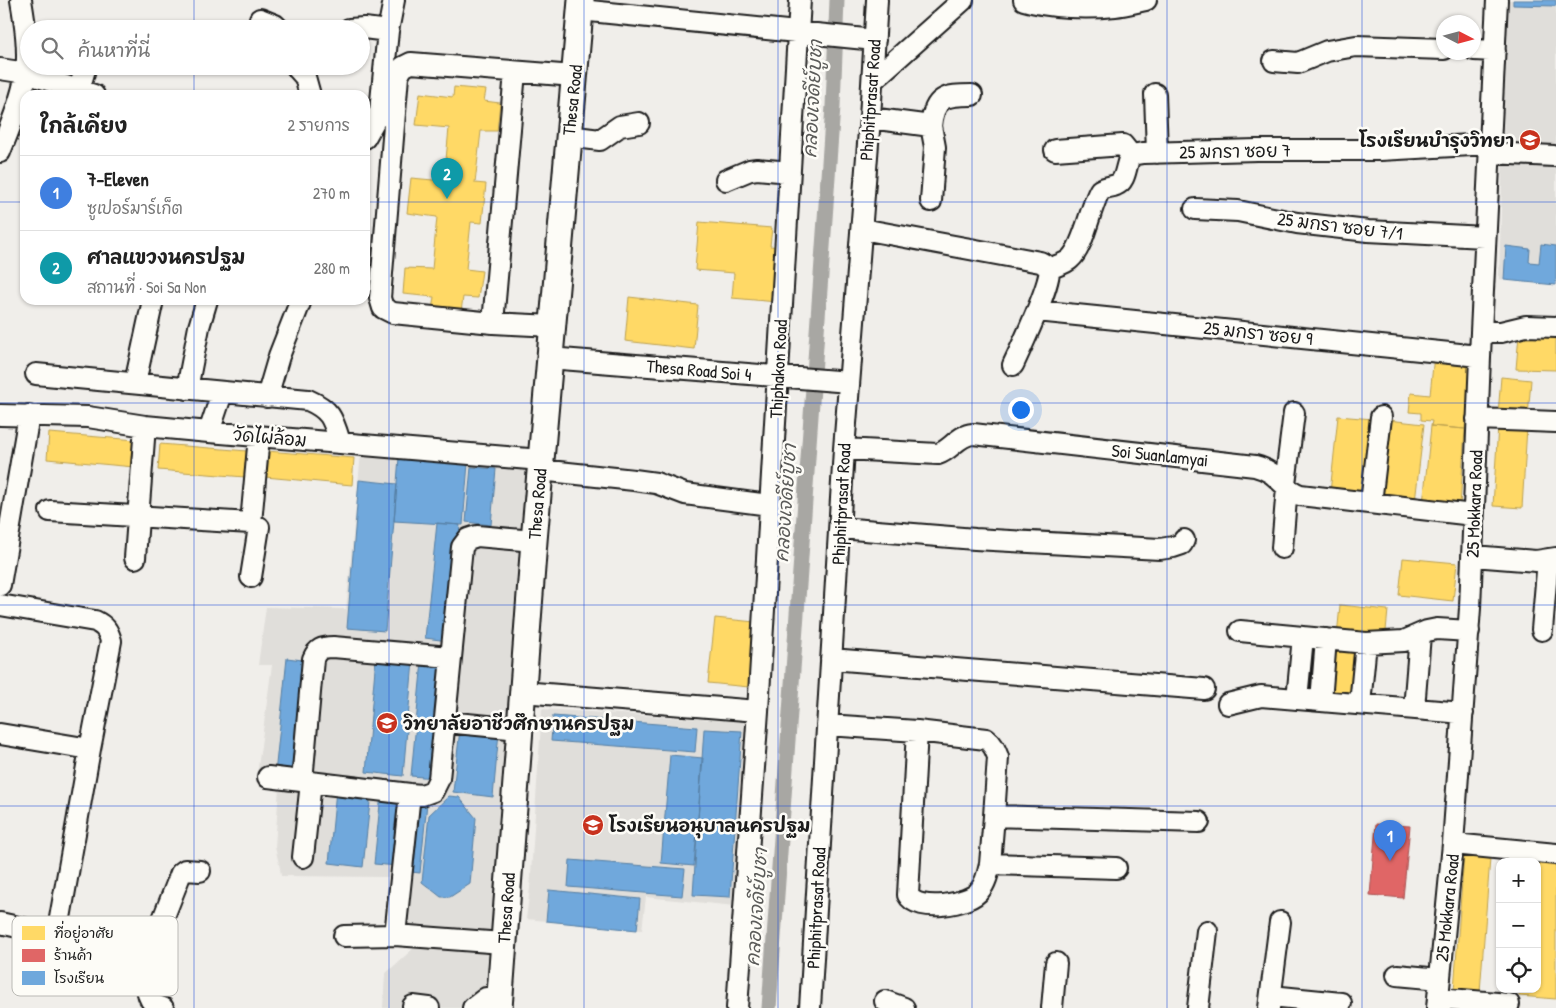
<!DOCTYPE html>
<html lang="th">
<head>
<meta charset="utf-8">
<style>
  body { margin:0; font-family:"Patrick Hand","Playpen Sans Thai",sans-serif; background:#f6f6f6; color:#222 }
  .controls { position:absolute; right:15px; bottom:15px; display:grid; overflow:hidden; border-radius:10px; box-shadow:0 1px 4px #0004 }
  .controls button { width:45px; height:45px; display:grid; place-items:center; padding:0; border:0; border-bottom:1px solid #e0e0e0; background:#fff; color:#222; font:25px sans-serif }
  .compass { position:absolute; left:1436px; top:15px; width:45px; height:45px; border-radius:50%; background:#fff; box-shadow:0 1px 4px #0004; rotate:96deg }
  .you { position:absolute; left:1020px; top:409px; width:18px; height:18px; margin:-12px; border:4px solid #fff; border-radius:50%; background:#1a73e8; box-shadow:0 0 0 8px #1a73e833 }
  .badge { display:grid; place-items:center; width:32px; height:32px; border-radius:50%; background:#c8321e; color:#fff; font-size:16px; font-weight:700 }
  .pin { position:absolute; translate:-50% -41px; filter:drop-shadow(0 1px 2px #0008) }
  .pin::after { content:''; position:absolute; top:26px; width:18px; height:15px; background:inherit; clip-path:polygon(0 0,100% 0,50% 100%) }
  .list { margin:0; padding:0; list-style:none }
  h2 { display:flex; justify-content:space-between; align-items:center; height:65px; margin:0; padding:0 20px; font-size:21px }
  h2 small { font-size:16px; font-weight:400; color:#767676 }
  .list li { display:grid; grid-template-columns:32px 1fr auto; gap:15px; align-items:center; box-sizing:border-box; height:75px; padding:0 20px; border-top:1px solid #e0e0e0 }
  .list b { display:block; font-size:19px; white-space:nowrap }
  .list p { margin:0; font-size:16px; white-space:nowrap; color:#767676 }
  .list em { font-size:16px; font-style:normal; color:#767676 }
  .icon { flex:none; width:28px; height:28px; fill:none; stroke:currentColor; stroke-width:2; stroke-linecap:round; stroke-linejoin:round }
  .map { position:relative; flex:none; width:1556px; height:1008px; overflow:hidden }
  .search { position:absolute; background:#fff; box-shadow:0 1px 4px #0004; left:20px; top:20px; width:350px; height:55px; display:flex; align-items:center; gap:12px; box-sizing:border-box; padding:0 18px; border-radius:28px; color:#767676; font-size:19px }
  .panel { position:absolute; background:#fff; box-shadow:0 1px 4px #0004; left:20px; top:90px; width:350px; height:215px; border-radius:15px }
  .map>svg:first-child { display:block }
  .built { fill:#e0deda }
  .homes { fill:#ffd966; stroke:#bba050 }
  .shops { fill:#e06666; stroke:#a55050 }
  .schools { fill:#6fa8dc; stroke:#567ea2 }
  .lines { fill:none; stroke-linecap:round; stroke-linejoin:round }
  .canal { stroke:#a8a7a3; stroke-width:15 }
  .minor-casing { stroke:#1c1c1c; stroke-width:24 }
  .major-casing { stroke:#1c1c1c; stroke-width:29 }
  .minor { stroke:#fdfcf7; stroke-width:20 }
  .major { stroke:#fdfcf7; stroke-width:25 }
  .grid { fill:none; stroke:#1d4ed8; stroke-width:1; stroke-opacity:0.55 }
  .labels { text-anchor:middle; dominant-baseline:central; stroke-width:5; stroke-linejoin:round; paint-order:stroke }
  .street-label { font-size:18px; fill:#1c1c1c; stroke:#fdfcf7 }
  .poi-label { font-size:18px; font-weight:bold; fill:#1c1c1c; stroke:#fdfcf7; text-anchor:start }
  .water-label { font-size:19px; font-style:italic; fill:#5b5b59; stroke:#fdfcf7 }
  .key { fill:#fdfcf7; stroke:#bab9b5; stroke-width:1 }
  .key-label { font-size:14px; fill:#1c1c1c }
</style>
</head>
<body>
<div class="map">
<svg width="1556" height="1008" viewBox="0 0 1556 1008">
  <rect width="100%" height="100%" fill="#f0eeea"/>
  <filter id="ink" filterUnits="userSpaceOnUse"><feTurbulence type="fractalNoise" baseFrequency=".02" numOctaves="2"/><feDisplacementMap in="SourceGraphic" scale="10" xChannelSelector="R" yChannelSelector="G"/><feConvolveMatrix kernelMatrix="1 2 1 2 8 2 1 2 1" color-interpolation-filters="sRGB"/></filter>
  <g filter="url(#ink)">
    <path class="built" d="M1507 0H1556V285L1499 279Z
      M361 453 530 468 486 1008H383L385 974 425 938H383L388 877 281 876 280 868 275 847 279 787 256 782 272 665H258L266 607 346 609Z
      M542 709 747 722 735 906 646 897 642 930 526 919 530 888Z"/>
    <path class="homes" d="M454 87 486 90 484 101 500 103 497 131H481L475 183 486 184 482 223 471 222 466 269 482 271 478 298 463 297 461 312 432 310 434 297 403 294 405 268 432 269 437 217 407 213 411 178 444 181 449 128 416 125 420 93 453 97Z
      M699 222 772 228 770 246 781 247 777 302 732 298 734 273 695 270Z
      M629 297 698 305 694 349 625 341Z
      M1519 335 1556 337V370L1516 369Z
      M1434 355 1471 358 1465 429 1431 426 1432 421 1421 420V413L1409 412 1411 393 1430 395Z
      M1501 377 1531 380 1528 417 1498 414Z
      M1338 416 1373 419 1364 496 1330 493Z
      M1388 420 1424 424 1415 502 1378 497Z
      M1498 425 1527 427 1522 508 1493 506Z
      M1431 426 1465 429 1460 506 1423 504Z
      M49 433 136 440 134 467 47 459Z
      M160 444 247 451 245 477 158 470Z
      M267 451 354 458 352 485 265 477Z
      M1403 558 1457 563 1453 601 1399 595Z
      M1340 605 1388 610 1385 641 1337 636Z
      M715 618 755 622 749 687 708 683Z
      M1333 647 1359 650 1354 693 1329 690Z
      M1464 855 1490 858 1480 992 1454 990Z
      M1530 858 1556 860V999L1519 996 1520 989H1537V862H1530Z"/>
    <path class="shops" d="M1376 824 1410 826 1403 898 1370 895Z"/>
    <path class="schools" d="M1513 0H1556V6L1513 5Z
      M1541 244 1556 246V285L1504 280 1506 246 1530 249 1529 262 1539 263Z
      M399 457 468 463 463 525 394 521Z
      M471 467 496 469 491 525 466 522Z
      M359 480 397 484 385 631 347 628Z
      M437 523 460 525 448 641 425 638Z
      M376 657 413 661 403 776 366 772Z
      M287 658 310 661 299 776 275 774Z
      M422 661 446 663 434 778 411 776Z
      M553 716 697 727 695 752 551 741Z
      M460 729 499 732 493 797 453 792Z
      M704 729 742 731 730 897 693 895Z
      M670 755 703 758 694 866 661 863Z
      M336 790 371 793 363 867 329 863Z
      M381 794 405 797 398 866 374 864Z
      M449 796 459 797 476 818 470 884 450 897H441L422 882 429 815Z
      M409 800 427 803 420 873 402 871Z
      M570 860 685 869 682 896 568 887Z
      M549 890 640 899 637 930 546 921Z"/>
    <g class="lines">
      <path class="canal" d="M769 1008 833 106 837 0"/>
      <g class="minor-casing">
        <path id="minor" d="M1024 0C1050 8 1088 9 1115 6 1126 5 1136 2 1146 0
          M580 10 875 40
          M260 19 275 25 279 29
          M349 29 364 28 388 31
          M1474 50 1495 51
          M1274 61 1298 63 1327 51 1356 46 1444 49
          M297 68 305 77 310 95
          M0 69 26 73 94 95
          M873 80 963 0
          M79 90 86 66
          M1155 94 1157 153
          M870 118 931 126 935 147 931 201
          M931 126C934 97 945 95 972 95
          M568 136 600 140 620 126 639 123
          M365 138 380 111 388 31 394 0
          M1055 150 1123 145 1131 155
          M0 152C10 127 21 101 26 74 29 50 25 24 21 0
          M1490 153 1554 156
          M726 180 750 170 757 169 790 172
          M1195 209 1238 211 1297 223 1368 231 1485 237
          M862 229 1040 262C1044 264 1048 266 1049 270 1052 282 1020 350 1013 365
          M1049 269C1055 266 1065 264 1070 259 1084 247 1090 207 1100 190 1105 187 1111 187 1116 185 1127 181 1125 164 1131 155L1143 153 1257 150H1380L1490 144
          M1037 311 1479 356
          M493 323 515 72
          M553 326 493 323 393 313 383 308 380 298 398 76 403 67 411 63 574 76
          M1481 332H1501L1526 326 1556 327
          M549 358 849 382
          M36 374 308 400C331 410 333 419 340 442
          M135 383 153 300
          M187 389 199 327 207 300
          M267 397 279 356 301 300
          M0 415 88 417 145 426 209 432 541 460
          M1477 419 1556 422
          M209 432 222 393
          M844 449 938 454C951 450 958 435 973 434L1255 466C1279 472 1281 488 1300 495L1473 515
          M540 470 634 480 656 483 685 494 770 505
          M1285 484 1294 413
          M1371 503 1381 417
          M50 511 251 523 259 527 251 577
          M251 523 259 436
          M840 528 975 539 1160 549 1173 547 1182 544 1184 540
          M1282 548 1287 487
          M1473 556 1536 561 1556 558
          M135 558 145 426
          M0 585 29 415
          M0 605 95 621C105 626 108 630 111 641L90 749 57 935
          M1542 630 1548 559
          M1240 631 1366 643 1404 641 1427 631 1437 629 1469 631
          M831 659 1204 689
          M522 692 758 711
          M1297 699 1303 637
          M1321 701 1326 639
          M1228 704 1261 696 1463 713
          M1360 704 1366 643
          M1414 709 1420 635
          M445 722 520 729
          M827 725 917 731 986 739C993 744 995 749 998 757L994 816 1199 822
          M917 731 908 895C917 913 970 905 980 890 986 883 988 873 990 864
          M0 734 90 749
          M268 777 410 794 422 795 433 791 439 779 462 547 468 539 477 536 534 541
          M302 781 313 659C317 649 322 647 333 647L450 657
          M994 816 990 864 1116 868
          M1453 844 1556 854
          M303 857 311 782
          M0 923 148 956C147 969 143 992 153 1003 155 1005 160 1007 163 1008
          M395 935 410 794
          M344 936 395 935 503 943
          M148 956 154 948 163 919 181 873 185 870 200 871
          M1397 975 1440 979
          M1271 996 1341 1003
          M1438 998 1509 1004
          M885 1001 904 1008
          M413 1006 429 1008
          M473 1008 486 998 500 999
          M737 1008 758 711 800 0
          M810 1008 844 449 870 118 877 0
          M1052 1008 1056 963
          M1198 1008 1207 931
          M1269 1008 1280 922
          M1437 1008 1453 844 1470 608 1481 332 1497 0"/>
      </g>
      <g class="major-casing">
        <path id="major" d="M499 1008 534 541 581 0"/>
      </g>
      <use href="#minor" class="minor"/>
      <use href="#major" class="major"/>
    </g>
  </g>
  <path class="grid" d="M194 0V29M389 0V1008M584 0V1008M778 0V1008M972 0V1008M1167 0V1008M1362 0V1008M194 66V95M0 202H25M365 202H1556M194 300V1008M0 403H1556M0 605H1556M0 806H1556"/>
  <defs>
    <g id="school-disc" transform="scale(1.125)"><circle r="9.5" fill="#c8321e" stroke="#fdfcf7"/><path d="M0-5L7-2L0 1L-7-2ZM-4 1L0 2.5L4 1V4Q0 6-4 4Z" fill="#fff"/></g>
    <g id="university-disc" transform="scale(1.125)"><circle r="9.5" fill="#c8321e" stroke="#fdfcf7"/><path d="M0-5L7-2L0 1L-7-2ZM-4 1L0 2.5L4 1V4Q0 6-4 4Z" fill="#fff"/></g>
  </defs>
  <g fill-rule="evenodd">
    <use href="#school-disc" x="1530" y="140"/>
    <use href="#university-disc" x="387" y="723"/>
    <use href="#school-disc" x="593" y="825"/>
  </g>
  <g class="labels">
    <g class="street-label">
      <text transform="translate(572 100) rotate(-84)">Thesa Road</text>
      <text transform="translate(870 100) rotate(-86)">Phiphitprasat Road</text>
      <text transform="translate(1235 151) rotate(-1)">25 มกรา ซอย 7</text>
      <text transform="translate(1340 226) rotate(7)">25 มกรา ซอย 7/1</text>
      <text transform="translate(1258 333) rotate(6)">25 มกรา ซอย 9</text>
      <text transform="translate(778 369) rotate(-87)">Thiphakon Road</text>
      <text transform="translate(699 370) rotate(5)">Thesa Road Soi 4</text>
      <text transform="translate(270 437) rotate(5)">วัดไผ่ล้อม</text>
      <text transform="translate(1160 455) rotate(6)">Soi Suanlamyai</text>
      <text transform="translate(537 504) rotate(-85)">Thesa Road</text>
      <text transform="translate(841 504) rotate(-87)">Phiphitprasat Road</text>
      <text transform="translate(1474 504) rotate(-88)">25 Mokkara Road</text>
      <text transform="translate(506 908) rotate(-86)">Thesa Road</text>
      <text transform="translate(816 908) rotate(-87)">Phiphitprasat Road</text>
      <text transform="translate(1447 908) rotate(-84)">25 Mokkara Road</text>
    </g>
    <g class="poi-label">
      <text x="1514" y="140" text-anchor="end">โรงเรียนบำรุงวิทยา</text>
      <text x="403" y="723">วิทยาลัยอาชีวศึกษานครปฐม</text>
      <text x="609" y="825">โรงเรียนอนุบาลนครปฐม</text>
    </g>
    <g class="water-label">
      <text transform="translate(812 99) rotate(-87)">คลองเจดีย์บูชา</text>
      <text transform="translate(785 503) rotate(-86)">คลองเจดีย์บูชา</text>
      <text transform="translate(756 907) rotate(-86)">คลองเจดีย์บูชา</text>
    </g>
  </g>
  <rect x="12" y="916" width="166" height="80" rx="8" class="key"/>
  <rect x="22" y="926" width="23" height="14" fill="#ffd966"/>
  <rect x="22" y="949" width="23" height="13" fill="#e06666"/>
  <rect x="22" y="971" width="23" height="14" fill="#6fa8dc"/>
  <g class="key-label">
    <text x="54" y="938">ที่อยู่อาศัย</text>
    <text x="54" y="960">ร้านค้า</text>
    <text x="54" y="983">โรงเรียน</text>
  </g>
</svg>
<div class="controls">
<button>+</button>
<button>−</button>
<button><svg class="icon" aria-label="locate" viewBox="0 0 24 24"><circle cx="12" cy="12" r="6"/><path d="M12 2v4M12 18v4M2 12h4M18 12h4"/></svg></button>
</div>
<svg class="compass" viewBox="-18 -18 36 36"><path d="M0-13l5 13h-10z" fill="#e53935"/><path d="M0 13l5-13h-10z" fill="#767676"/></svg>
<div class="you"></div>
<div class="pin badge" style="left:1390px;top:861px;background:#3f7fe0">1</div>
<div class="pin badge" style="left:447px;top:199px;background:#0f9aa8">2</div>
<div class="search"><svg class="icon" aria-label="search" viewBox="0 0 24 24"><circle cx="10" cy="10" r="6"/><path d="M15 15l6 6"/></svg>ค้นหาที่นี่</div>
<section class="panel">
<h2>ใกล้เคียง<small>2 รายการ</small></h2>
<ul class="list">
<li><span class="badge" style="background:#3f7fe0">1</span><div><b>7-Eleven</b><p>ซูเปอร์มาร์เก็ต</p></div><em>270 m</em></li>
<li><span class="badge" style="background:#0f9aa8">2</span><div><b>ศาลแขวงนครปฐม</b><p>สถานที่ · Soi Sa Non</p></div><em>280 m</em></li>
</ul>
</section>
</div>
</body>
</html>
